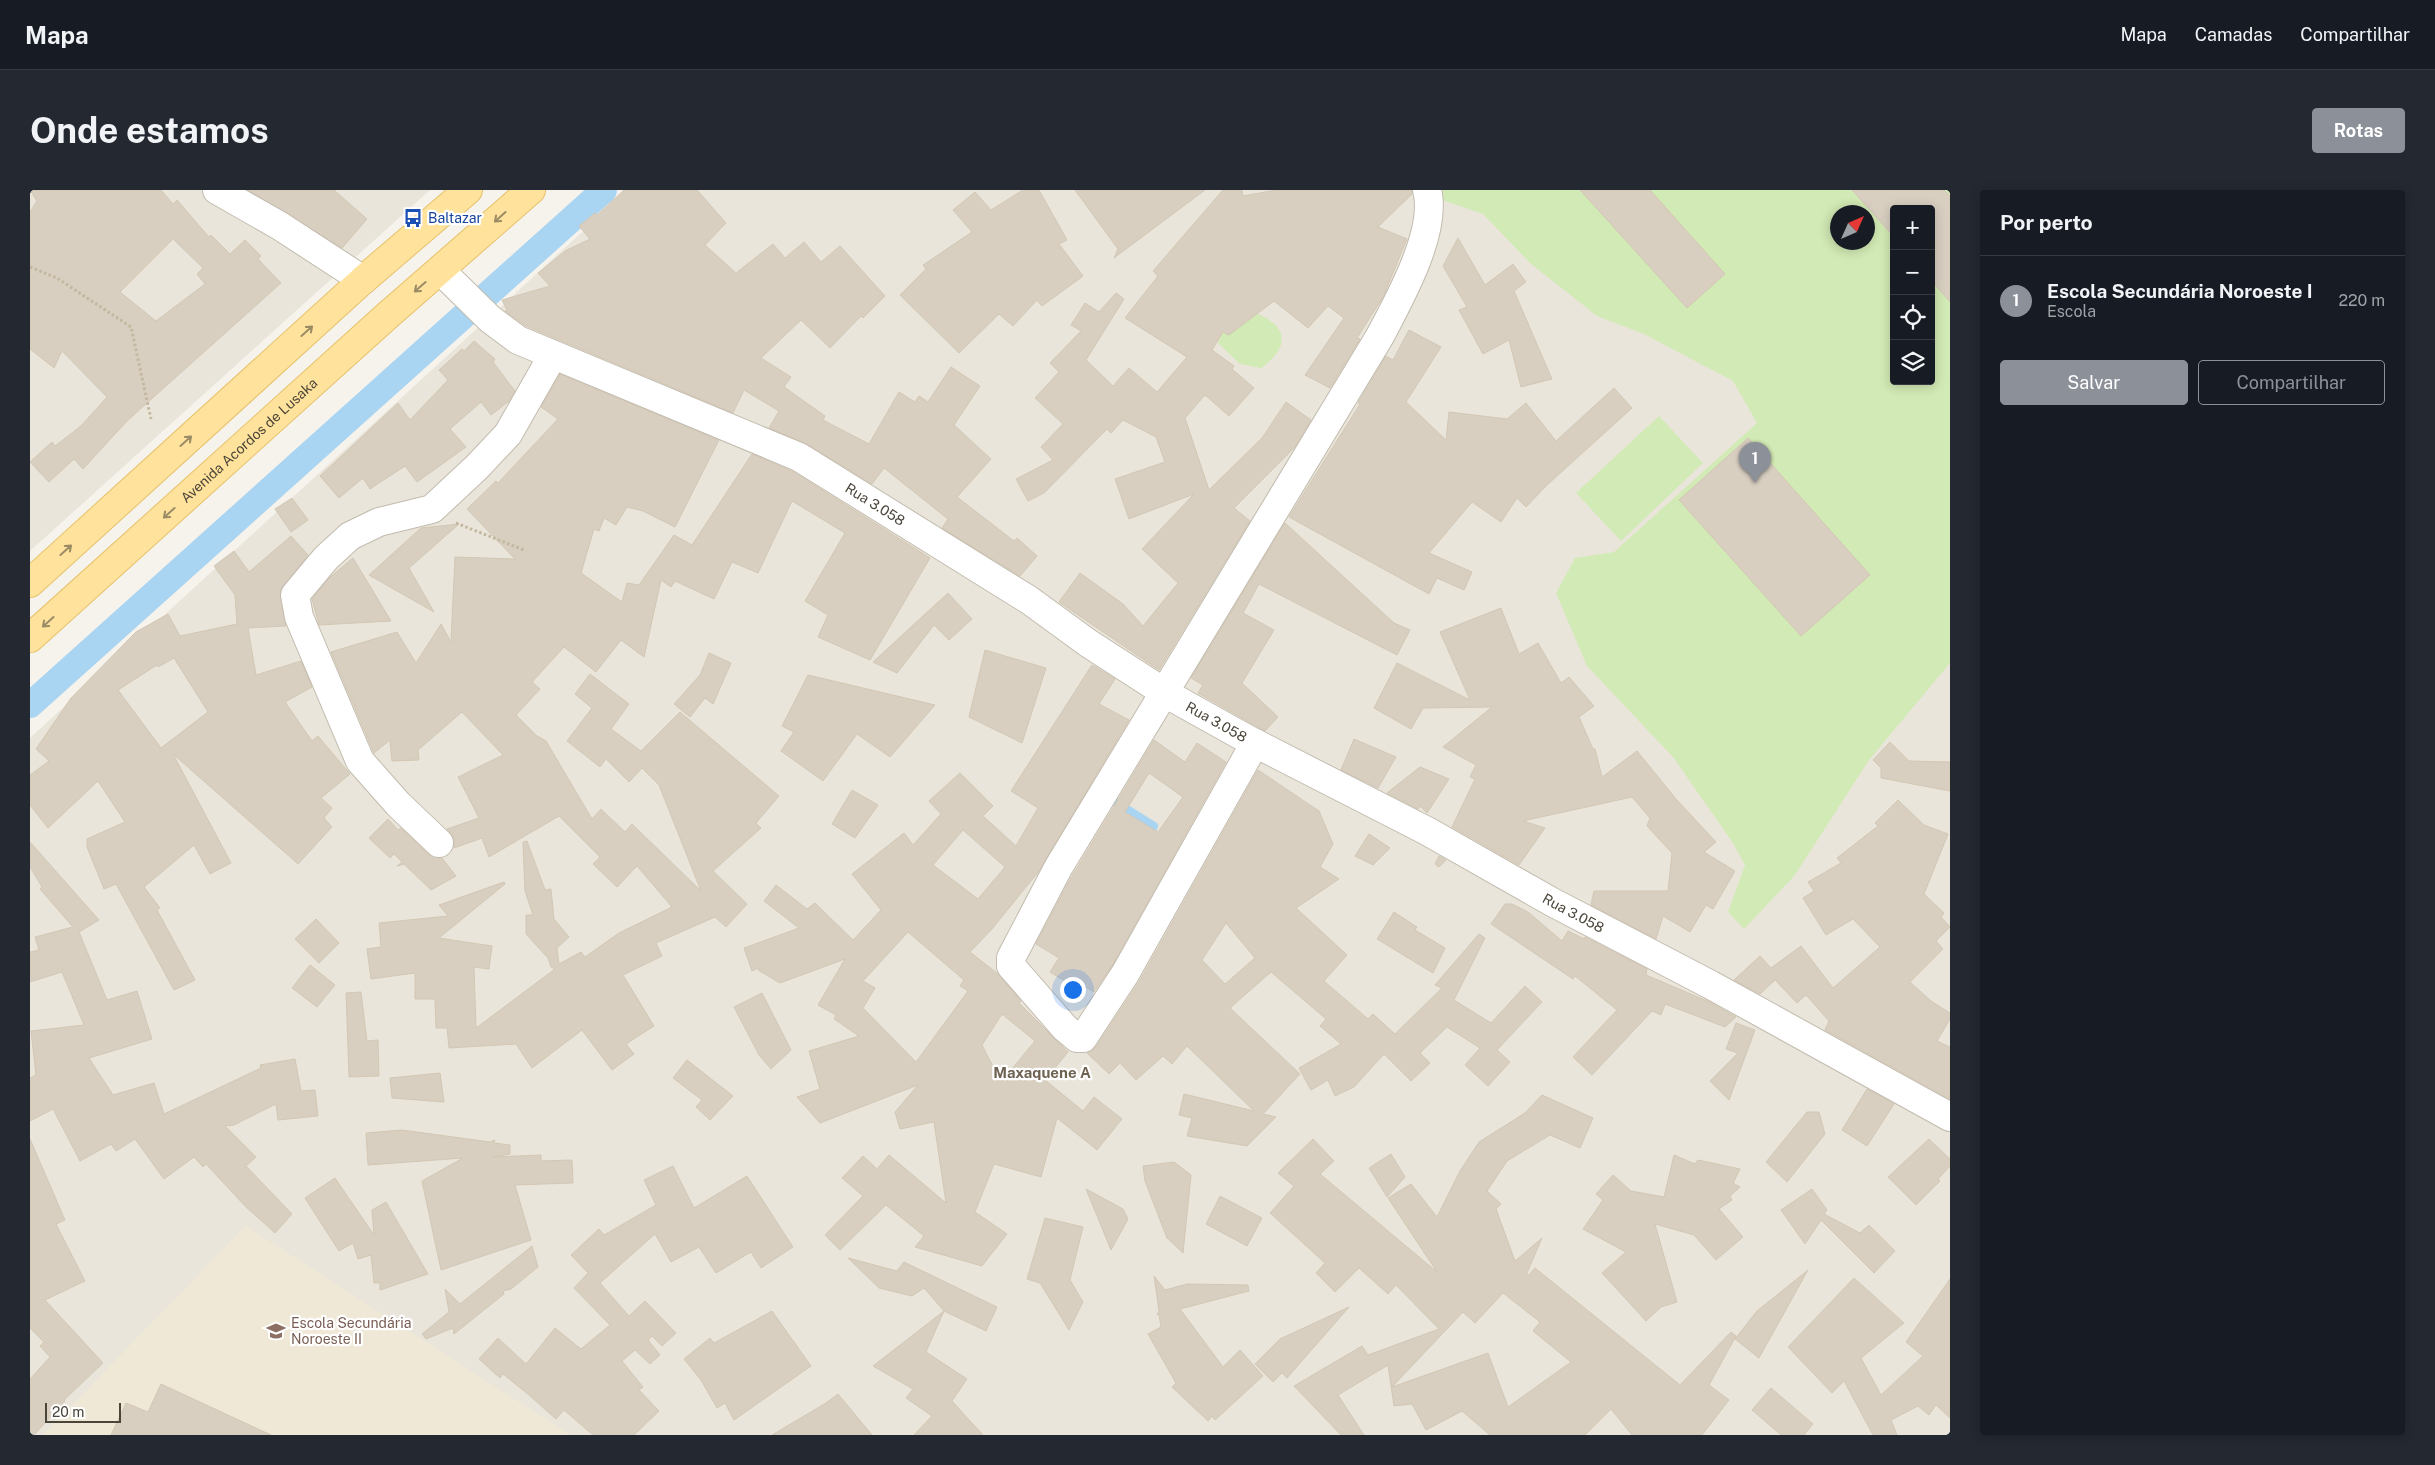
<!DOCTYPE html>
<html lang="pt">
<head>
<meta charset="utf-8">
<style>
  body { margin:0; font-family:"Public Sans",sans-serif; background:#242831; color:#f1f3f6 }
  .controls { position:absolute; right:15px; top:15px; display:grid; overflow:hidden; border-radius:5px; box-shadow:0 2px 12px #0003 }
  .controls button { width:45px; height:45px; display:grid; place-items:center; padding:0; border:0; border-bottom:1px solid #363941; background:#171b24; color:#f1f3f6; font:25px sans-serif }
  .compass { position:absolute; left:1800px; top:15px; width:45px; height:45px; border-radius:50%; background:#171b24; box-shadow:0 2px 12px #0003; rotate:45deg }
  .scale { position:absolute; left:15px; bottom:12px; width:76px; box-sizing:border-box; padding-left:5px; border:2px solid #4b4439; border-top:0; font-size:14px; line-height:18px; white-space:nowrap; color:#4b4439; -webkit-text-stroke:4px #fff; paint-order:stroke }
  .you { position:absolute; left:1042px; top:799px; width:18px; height:18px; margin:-12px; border:4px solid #fff; border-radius:50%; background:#1a73e8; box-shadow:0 0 0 8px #1a73e833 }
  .badge { display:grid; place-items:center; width:32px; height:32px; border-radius:50%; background:#8c9099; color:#fff; font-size:16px; font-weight:700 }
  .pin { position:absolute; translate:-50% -41px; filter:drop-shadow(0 1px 2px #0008) }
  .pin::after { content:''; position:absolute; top:26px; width:18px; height:15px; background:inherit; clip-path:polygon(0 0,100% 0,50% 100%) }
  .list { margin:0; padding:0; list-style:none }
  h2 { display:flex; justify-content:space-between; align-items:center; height:65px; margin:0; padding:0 20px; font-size:21px }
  h2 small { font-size:16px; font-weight:400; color:#9ea1a6 }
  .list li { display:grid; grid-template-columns:32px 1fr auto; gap:15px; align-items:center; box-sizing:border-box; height:90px; padding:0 20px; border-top:1px solid #363941 }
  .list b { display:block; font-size:19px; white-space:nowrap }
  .list p { margin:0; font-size:16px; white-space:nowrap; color:#9ea1a6 }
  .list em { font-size:16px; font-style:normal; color:#9ea1a6 }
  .actions { display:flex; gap:10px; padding:15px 20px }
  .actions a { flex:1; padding:11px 0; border:1px solid #8c9099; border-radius:5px; text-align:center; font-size:18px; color:#8c9099 }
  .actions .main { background:#8c9099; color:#fff }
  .icon { flex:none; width:28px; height:28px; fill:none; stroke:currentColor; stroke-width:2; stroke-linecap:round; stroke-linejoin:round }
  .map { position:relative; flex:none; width:1920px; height:1245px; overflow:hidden; border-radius:5px }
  header { display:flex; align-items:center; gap:30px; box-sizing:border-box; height:70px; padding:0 25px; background:#171b24; border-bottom:1px solid #363941 }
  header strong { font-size:24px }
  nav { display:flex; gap:28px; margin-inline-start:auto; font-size:18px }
  .intro { display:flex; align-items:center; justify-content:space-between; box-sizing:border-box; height:120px; padding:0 30px }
  h1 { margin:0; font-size:35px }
  .button { padding:12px 22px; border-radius:5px; background:#8c9099; color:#fff; font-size:18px; font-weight:700 }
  main { display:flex; gap:30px; padding:0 30px }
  aside { flex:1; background:#171b24; border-radius:5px; box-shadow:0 2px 12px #0003 }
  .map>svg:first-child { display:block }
  .residential { fill:#eae5da; fill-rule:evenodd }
  .education { fill:#efe8d6 }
  .green { fill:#d2eab5; fill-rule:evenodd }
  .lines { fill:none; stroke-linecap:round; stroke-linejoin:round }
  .stream { stroke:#a9d4f2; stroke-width:8 }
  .canal { stroke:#a9d4f2; stroke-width:26 }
  .building { fill:#d8cfc1; stroke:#d3c7b4; fill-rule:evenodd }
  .minor-casing { stroke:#c2bbae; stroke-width:30 }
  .major-casing { stroke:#e6c16a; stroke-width:30 }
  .path { stroke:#c4b79f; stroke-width:3; stroke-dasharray:2.5 2.5; stroke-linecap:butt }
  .minor { stroke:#fff; stroke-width:28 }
  .major { stroke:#ffe39c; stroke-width:28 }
  .oneway { stroke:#9c8c66 }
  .labels { text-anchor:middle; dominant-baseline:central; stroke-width:4.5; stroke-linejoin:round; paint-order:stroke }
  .transit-label { font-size:14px; fill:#164399; stroke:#fff; text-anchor:start }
  .street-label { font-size:14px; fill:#4b4439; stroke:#fff }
  .education-label { font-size:14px; fill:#785e54; stroke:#fff; text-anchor:start }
  .neighbourhood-label { font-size:15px; font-weight:bold; fill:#6e6250; stroke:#fff }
</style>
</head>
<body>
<header>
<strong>Mapa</strong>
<nav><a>Mapa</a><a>Camadas</a><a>Compartilhar</a></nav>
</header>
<div class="intro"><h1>Onde estamos</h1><a class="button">Rotas</a></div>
<main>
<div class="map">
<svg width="1920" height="1245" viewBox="0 0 1920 1245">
  <rect width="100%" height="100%" fill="#f6f3ec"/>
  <path class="residential" d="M0 0H400L0 361Z
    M598 0H1920V1245H0V548ZM1864 19H1901V191H1864ZM1808 22H1838V52H1808Z"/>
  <path class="education" d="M216 1036 540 1245H13Z"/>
  <path class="green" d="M1400 0H1920V473L1839 570 1765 685 1714 739 1698 722 1715 675 1703 653 1643 567 1557 476 1526 403 1545 368 1584 362 1727 233 1703 191 1614 144 1567 126 1500 73 1453 24 1415 11ZM1864 19H1901V191H1864ZM1808 22H1838V52H1808Z
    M1226 123C1260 137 1259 158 1231 178L1210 174 1188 153C1192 132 1209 129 1226 123Z
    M1629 226 1673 273 1591 351 1546 303Z"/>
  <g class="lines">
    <path class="stream" d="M1076 606 1124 636 1119 646"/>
    <path class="canal" d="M0 515 574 0"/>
  </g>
  <path class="building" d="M0 0H131L143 14 147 10 179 47 181 45 200 64 215 50 231 66 228 69 251 93 97 231 53 279 44 269 19 292 0 272 22 252 25 256 51 236 77 207 32 161 24 178 0 159V22L7 11ZM143 49 173 78 167 84 175 94 126 131 90 102Z
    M218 0H304L337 29 312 58Z
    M594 0H667L696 33 675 55 706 83 743 54 755 68 774 52 791 72 810 56 855 106 833 128 831 126 800 158 771 130 731 168 761 187 754 197 795 226 793 230 839 254 869 202 885 212 889 206 898 212 921 177 950 196 924 235 961 269 927 307 984 351 987 348 1007 366 990 386 912 338 918 329 854 278 842 294 777 254 739 238 749 221 714 200 703 223 496 136 475 121 477 120 472 110 520 96 508 83 535 61 560 49 549 36 565 23 567 25Z
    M993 0H1009L1037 50 1029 54 1053 86 1012 116 1007 110 983 136 969 124 929 163 870 105 896 79 893 75 942 42 923 20 945 2 961 20Z
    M1045 0H1175L1084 68 1088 59Z
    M1193 0H1212L1213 6 1246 0H1382V4L1348 37 1377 49 1353 107 1327 148 1330 149 1300 198 1275 185 1314 128 1298 116 1278 138 1244 111 1199 145 1193 142 1182 160 1204 176 1202 179 1224 198 1199 226 1175 205 1155 228 1179 300 1232 248 1256 212 1281 230 1264 258 1204 318 1220 331 1129 480 1029 412 1050 383 1093 414 1113 436 1148 393 1112 359 1164 304 1099 329 1085 289 1135 272 1126 247 1093 230 1081 243 1077 239 1014 303 998 311 986 289 1023 270 1011 257 1033 234 1005 208 1029 182 1020 173 1051 141 1041 135 1055 113 1069 122 1086 103 1094 109 1056 170 1083 196 1099 178 1127 202 1157 167 1095 128 1128 86 1123 81Z
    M1550 0H1620L1695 84 1657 118Z
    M1822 0H1914L1920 6V112L1901 90V19H1864V47Z
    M1428 48 1455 95 1483 74 1496 92 1484 101 1522 189 1491 197 1479 150 1453 164 1429 120 1437 117 1413 76Z
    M1379 140 1411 157 1376 212 1416 250 1419 222 1477 229 1496 213 1526 251 1584 198 1602 218 1516 296 1496 317 1487 308 1471 332 1442 312 1399 363 1442 382 1434 400 1407 388 1399 404 1259 327 1330 214 1328 213 1356 166 1363 170Z
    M444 151 465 169 463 172 485 201 479 211 461 225 451 212 420 239 436 257 387 292 375 276 340 299 333 288 309 308 290 286 368 213 380 230 418 190 409 180 432 159 434 161Z
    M530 184 689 250 645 337 613 321 597 317 586 335 574 328 569 341 564 339 551 383 592 412 597 393 609 395 644 345 662 355 722 264 762 281 900 368 840 470 788 447 798 425 775 411 815 343 762 311 728 383 702 372 684 409 645 391 641 397 631 390 614 467 591 450 566 482 534 457 502 492 510 499 486 525 507 546 516 551 562 629 571 619 595 642 602 634 671 701 629 595 612 578 599 592 576 569 570 577 537 551 562 518 545 504 560 484 599 514 581 539 611 561 650 522 749 606 726 633 731 638 683 681 717 714 696 737 685 727 626 753 632 766 593 785 624 836 596 854 604 864 582 880 552 840 502 878 486 854 419 858 417 838H406L405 809H385V783L341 789 337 759 351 757 349 733 418 726 409 715 474 692 475 694 409 748 462 756 459 779 444 777 446 838 525 779 521 777 518 768 496 744V725H503L495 701 493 652 497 651 515 700 521 699 524 729 539 747 527 758 529 774 551 762 555 767 589 743 642 717 607 676 587 697 563 674 570 667 529 626 459 667 452 648 424 658V648L417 639 449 628 428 587 473 565 432 522 388 560 389 570 362 571 360 550 344 563 301 462 367 442 386 473 411 434 421 452 425 367 485 369 437 319 466 291 468 293 528 229 511 217Z
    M1718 248 1840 385 1771 446 1649 310Z
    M262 308 278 330 261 342 245 319Z
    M1255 333 1364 433 1380 440 1367 465 1229 394 1213 423 1244 440 1212 493 1248 527 1235 541 1168 503 1173 495 1161 488Z
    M429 334 379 378 404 422 339 385 391 338Z
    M261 346 278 365 250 401 256 436 218 438 226 485 271 471 282 497 255 512 282 551 288 546 320 584 291 608 302 618 294 628 302 637 268 674 143 564 201 673 180 684 164 655 114 697 130 718 127 720 165 790 144 800 86 694 74 699 57 657V649L95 632 68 591 18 638 0 615V585L19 571 6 559 41 508 106 442 138 424 150 446 207 434 205 405 184 376 204 361 219 382ZM144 468 178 522 131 558 88 500 127 475 128 477Z
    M323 368 361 431 289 435 282 409 298 389Z
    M918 403 942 429 919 450 904 435 867 483 843 472Z
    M1471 418 1489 464 1508 453 1531 493 1539 487 1564 516 1549 527 1563 559H1565L1572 587 1607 561 1646 609 1686 652 1674 662 1705 681 1683 719 1676 715 1660 742 1633 726 1626 749 1561 715 1564 701H1638L1642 663 1617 636 1620 628 1602 607 1493 631 1515 638 1489 675 1422 637 1445 589 1440 587 1446 575 1413 557 1462 517 1393 518 1381 539 1344 518 1367 473 1440 510 1410 442Z
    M955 460 1016 478 992 553 939 527Z
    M679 463 701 473 683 514 675 508 660 527 644 514 670 485Z
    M1062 475 1085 489 1069 514 1099 530 1009 681 962 739 940 762 968 784 991 811 989 813 1038 862 1015 890 1053 921 1064 907 1092 929 1067 960 1027 928 1011 987 964 974 945 1022 977 1044 952 1076 885 1057 894 1046 856 1015 810 1060 795 1045 833 1006 812 988 833 966 847 979 859 965 916 1013 904 932 870 939 865 922 888 895 790 933 767 907 790 899 779 861 829 846 804 829 806 825 788 815 815 769 750 793 728 780 731 777 722 781 714 758 769 738 734 711 746 695 777 719 785 713 823 750 851 720 822 684 874 643 883 655 911 624 899 611 930 583 963 616 953 626 986 656 1008 618 981 601ZM933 640 975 677 948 709 903 675ZM878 742 934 790 930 796 938 801 886 872 833 818 845 798 833 791ZM972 824 1005 851 971 892 952 855Z
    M778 485 905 515 860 567 827 544 793 591 751 561 764 542 752 536Z
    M1324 549 1366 567 1348 598 1311 580Z
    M1124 550 1155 572 1167 553 1196 572 1082 776 1064 802 1041 788 1038 793 1020 782 1029 768 1006 754 1038 693ZM1119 583 1153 607 1128 642 1095 622Z
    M1860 552 1879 571 1920 572V601L1851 588V578L1843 570Z
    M1390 577 1419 589 1397 623 1390 616 1388 619 1357 603Z
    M1228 580 1289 621 1303 654 1290 677 1309 689 1266 718 1317 765 1294 791 1338 829 1343 824 1365 844 1412 798 1405 795 1449 744 1455 748 1424 810 1461 833 1495 796 1512 812 1467 860 1480 872 1458 896 1435 875 1450 858 1417 837 1390 863 1400 873 1381 891 1354 864 1324 897 1305 906 1298 890 1281 900 1269 878 1311 854 1290 836 1296 829 1241 782 1200 818 1270 884 1233 924 1246 927 1217 956 1157 946 1162 928 1149 925 1154 904 1224 921 1157 856 1142 874 1133 866 1106 890 1090 873 1079 884 1057 863 1066 857 1109 792ZM1196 733 1225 768 1195 794 1172 770Z
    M822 600 848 615 825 648 802 634Z
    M1868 610 1894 635 1918 644 1894 704 1914 723 1911 727 1920 737 1906 751 1913 759 1880 792 1901 811 1920 823V829L1907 851 1920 857V909L1795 840 1799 831 1776 805 1767 813 1745 790 1730 804 1704 790 1730 766 1741 778 1771 756 1803 798 1850 757 1823 729 1796 745 1773 708 1784 701 1778 692 1811 673 1807 668 1848 636 1845 633Z
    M358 629 368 640 371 638 398 664 412 668 426 686 401 700 374 674 367 676 372 672 364 664 360 668 339 648Z
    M1339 644 1360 658 1343 675 1325 666Z
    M0 652 69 730 49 742 77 810 107 801 122 849 59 868 83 905 124 893 134 924 231 878 230 875 265 869 271 901 285 900 288 926 248 930 246 914 204 935 195 936 226 967 216 976 262 1024 245 1043 216 1017 176 974 173 977 164 967 134 989 105 949 86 961 81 954 50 971 23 919 0 931V888L6 885 1 841 54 835 32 782 0 792V762L9 760 5 747 43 737 10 699 12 697 0 677Z
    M1409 666 1416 670 1409 677 1405 674Z
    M1475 714H1482L1498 722 1532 751 1538 741 1554 749 1555 747 1617 779 1616 785 1677 811 1706 827 1695 837 1635 814 1631 825 1622 821 1562 885 1543 867 1587 820 1545 786 1543 789 1461 734Z
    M1364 722 1387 737 1385 740 1415 758 1403 783 1347 749Z
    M286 729 309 753 289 773 265 749Z
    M280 775 305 795 287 817 262 798Z
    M331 802 337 851 348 850 349 886 319 887 316 803Z
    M732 803 761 860 741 879 729 865 704 817Z
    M1706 833 1725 840 1699 910 1680 891 1708 863 1696 859Z
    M657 870 703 906 680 930 666 917 672 910 643 888Z
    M410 883 414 912 362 908 360 888Z
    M1837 899 1864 914 1837 956 1812 940Z
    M1512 905 1563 928 1550 958 1520 945 1477 971 1457 1001 1471 1014 1466 1019 1485 1071 1512 1048 1497 1083 1499 1085 1505 1078 1650 1195 1701 1142 1706 1146 1679 1195 1699 1210 1672 1245H1602L1581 1219 1555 1245H1460L1432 1221 1396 1240 1382 1214 1364 1216 1358 1175 1308 1205 1334 1245H1311L1264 1196 1332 1156 1338 1165 1409 1139 1366 1095 1358 1104 1329 1078 1305 1102 1286 1083 1295 1073 1240 1023 1264 996 1248 983 1283 949 1304 971 1290 984 1407 1082 1358 1008 1381 994 1407 1027 1430 981 1449 952 1495 923ZM1473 1103 1510 1132 1503 1141 1541 1172 1478 1217 1458 1163 1362 1197 1433 1122 1445 1133Z
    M1777 922H1789L1795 944 1757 992 1736 972Z
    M372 940 460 952 465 950 464 953 480 955V964L463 967 511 965V971L542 970 543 993 485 995 501 1050 411 1080 392 991 433 968 338 975 336 943Z
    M0 949 35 1030 26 1034 55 1091 15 1110 73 1173 34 1210 35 1211 4 1245H0V1189L20 1167 10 1156 14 1152 0 1138Z
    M1899 949 1920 969V976L1908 989 1910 991 1886 1015 1858 987Z
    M1361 964 1375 987 1357 1007 1339 978Z
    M1644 965 1665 974 1668 970 1710 979 1703 993 1710 997 1700 1006 1702 1010 1689 1019 1713 1047 1686 1070 1664 1045 1625 1034 1647 1112 1631 1117 1616 1131 1572 1083 1596 1062 1553 1039 1573 1010 1566 1004 1583 985 1601 1001 1634 1007Z
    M1144 972 1161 985 1153 1063 1137 1048 1115 991 1113 976Z
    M643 976 664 1018 717 986 763 1057 731 1078 721 1062 686 1083 669 1057 641 1072 625 1044 570 1093 599 1126 615 1111 646 1143 632 1156 622 1146 618 1150 630 1165 620 1174 605 1160 592 1171 613 1197 609 1200 629 1221 604 1245H563L534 1220 526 1229 499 1205 473 1184 470 1188 449 1169 468 1148 496 1174 525 1138 551 1159 580 1135 544 1098 558 1083 541 1065 569 1039 574 1045 626 1015 614 990Z
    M305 988 344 1045 342 1020 356 1012 398 1084 350 1100V1093H344L341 1065 328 1069 323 1053 309 1061 275 1008Z
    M1056 999 1093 1019 1098 1029 1081 1060Z
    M1782 999 1797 1020 1794 1024 1830 1043 1839 1035 1865 1061 1844 1083 1791 1030 1775 1054 1751 1020Z
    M1190 1006 1232 1028 1217 1056 1176 1034Z
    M1015 1028 1053 1037 1040 1090 1053 1112 1039 1140 1010 1093 997 1089Z
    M502 1056 508 1077 481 1099 473 1101 474 1104 424 1144 423 1138 396 1149 392 1144 419 1122 415 1099 430 1114Z
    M818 1068 867 1081 874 1072 967 1117 956 1141 914 1121 896 1162 937 1189 922 1211 953 1245H884L902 1226 876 1208 883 1199 843 1176 914 1121 894 1098 882 1106 849 1098Z
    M1778 1080 1729 1168 1705 1149 1727 1121Z
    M1124 1086 1135 1100 1157 1094 1218 1095 1219 1101 1150 1119 1193 1177 1210 1160 1233 1186 1185 1230 1182 1226 1178 1231 1142 1197 1146 1193 1118 1144 1131 1137 1129 1124 1127 1125 1129 1121Z
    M1824 1088 1874 1133 1831 1168 1851 1205 1893 1166 1876 1152 1920 1089V1228L1906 1215 1899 1225 1888 1216 1861 1230 1867 1245H1843L1814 1191 1802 1203 1758 1157Z
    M1319 1117 1257 1188 1252 1183 1243 1192 1225 1174 1250 1149Z
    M742 1121 781 1176 704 1230 695 1213 687 1218 671 1190 654 1169 680 1148 684 1153Z
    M131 1194 241 1245H81L96 1213 118 1222Z
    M1741 1198 1783 1234 1774 1245H1751L1722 1220Z
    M808 1204 842 1245H742L796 1213Z"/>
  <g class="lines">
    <g class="minor-casing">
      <g id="minor">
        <path d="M187 0 250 36 333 90"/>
        <path id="s1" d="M410 80 460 129 488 150 769 267 999 410 1058 453 1140 506 1219 550 1397 641 1522 712 1681 795 1920 927"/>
        <path d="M1225 553 1095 784 1053 848H1047L1035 838 981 776V768L1028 678 1350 146C1369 110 1408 41 1397 0"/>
        <path d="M409 653 368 614 330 571 269 427 265 405 296 368 320 346 349 332 402 319 447 277 478 244 523 165"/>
      </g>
    </g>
    <g class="major-casing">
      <g id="major">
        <path d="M0 393 333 90 438 0"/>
        <path id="s2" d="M0 448 358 125 501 0"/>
      </g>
    </g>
    <path class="path" d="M0 77 27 88 101 137 121 229
      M426 333 494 360"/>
    <use href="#minor" class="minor"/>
    <use href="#major" class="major"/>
  </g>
  <defs><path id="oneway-shaft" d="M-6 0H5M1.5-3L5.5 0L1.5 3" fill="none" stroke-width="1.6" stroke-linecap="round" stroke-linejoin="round" transform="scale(1.25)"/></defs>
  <g class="oneway">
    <use href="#oneway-shaft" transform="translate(470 27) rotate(138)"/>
    <use href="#oneway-shaft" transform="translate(390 97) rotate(139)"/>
    <use href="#oneway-shaft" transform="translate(277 141) rotate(-42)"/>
    <use href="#oneway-shaft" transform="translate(156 251) rotate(-42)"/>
    <use href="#oneway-shaft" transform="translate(139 323) rotate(138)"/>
    <use href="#oneway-shaft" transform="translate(36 360) rotate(-42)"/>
    <use href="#oneway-shaft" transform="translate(18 432) rotate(138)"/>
  </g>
  <defs>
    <g id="bus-bare" transform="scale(1.5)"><path d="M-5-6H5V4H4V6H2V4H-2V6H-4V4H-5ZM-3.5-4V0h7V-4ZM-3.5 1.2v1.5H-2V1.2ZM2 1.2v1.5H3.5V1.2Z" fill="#1a4fb4" stroke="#fff" stroke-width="2.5" paint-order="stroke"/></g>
    <g id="school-bare" transform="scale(1.5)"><path d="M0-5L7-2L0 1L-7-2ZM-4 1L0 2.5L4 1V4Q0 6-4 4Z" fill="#8d6e63" stroke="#fff" stroke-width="2.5" paint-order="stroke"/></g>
  </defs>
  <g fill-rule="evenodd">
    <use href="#bus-bare" x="383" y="28"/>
    <use href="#school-bare" x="246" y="1141"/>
  </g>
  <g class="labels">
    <g class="transit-label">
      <text x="398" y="28">Baltazar</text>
    </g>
    <g class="street-label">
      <text stroke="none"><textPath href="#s2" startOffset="295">Avenida Acordos de Lusaka</textPath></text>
      <text stroke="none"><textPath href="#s1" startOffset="499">Rua 3.058</textPath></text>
      <text stroke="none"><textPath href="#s1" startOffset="904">Rua 3.058</textPath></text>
      <text stroke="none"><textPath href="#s1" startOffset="1309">Rua 3.058</textPath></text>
    </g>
    <g class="education-label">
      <text x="261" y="1133">Escola Secundária<tspan x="261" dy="16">Noroeste II</tspan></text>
    </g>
    <g class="neighbourhood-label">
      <text x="1012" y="882">Maxaquene A</text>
    </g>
  </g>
</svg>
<div class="controls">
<button>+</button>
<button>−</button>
<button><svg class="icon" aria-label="locate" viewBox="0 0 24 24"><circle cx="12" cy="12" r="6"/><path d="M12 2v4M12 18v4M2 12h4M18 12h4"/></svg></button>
<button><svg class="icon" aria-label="layers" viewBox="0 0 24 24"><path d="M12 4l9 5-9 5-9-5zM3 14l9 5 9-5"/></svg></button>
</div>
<svg class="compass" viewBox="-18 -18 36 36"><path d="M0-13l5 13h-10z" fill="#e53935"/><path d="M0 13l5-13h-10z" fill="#9ea1a6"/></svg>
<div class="scale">20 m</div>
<div class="you"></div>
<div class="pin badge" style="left:1725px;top:293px">1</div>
</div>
<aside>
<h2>Por perto<small></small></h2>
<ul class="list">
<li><span class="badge">1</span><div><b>Escola Secundária Noroeste I</b><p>Escola</p></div><em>220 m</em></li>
</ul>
<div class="actions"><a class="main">Salvar</a><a>Compartilhar</a></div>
</aside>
</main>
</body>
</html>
